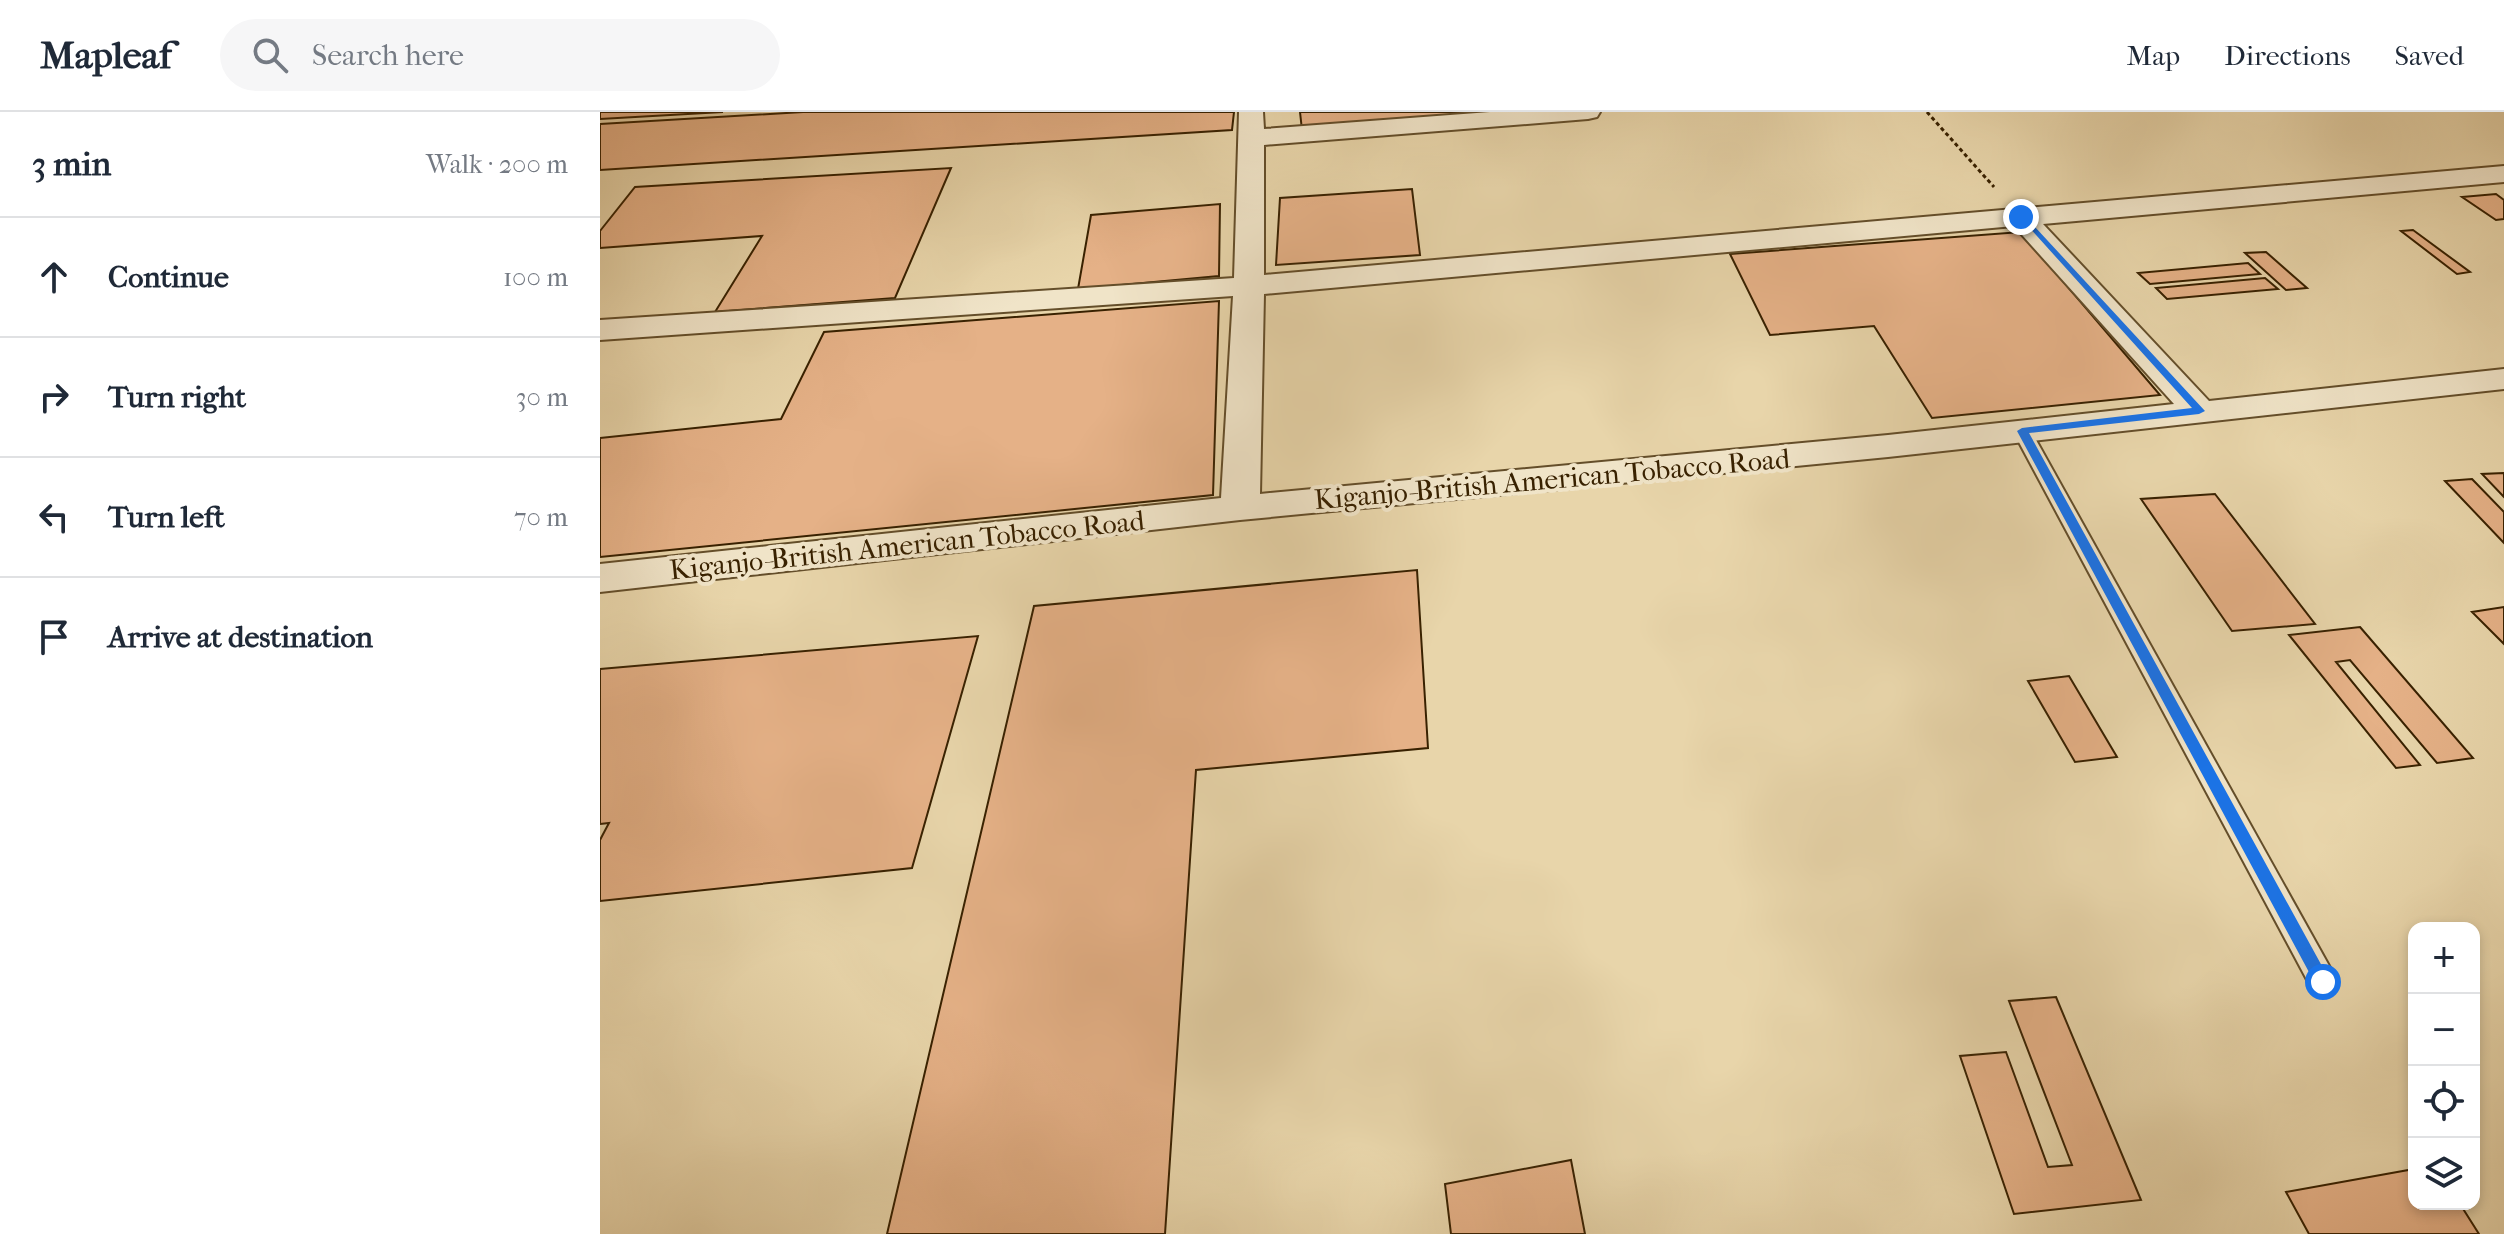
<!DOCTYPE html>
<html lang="en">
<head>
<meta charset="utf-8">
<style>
  body { margin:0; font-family:"IM FELL French Canon",serif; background:#f6f6f7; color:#1f2937 }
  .controls { position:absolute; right:24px; bottom:24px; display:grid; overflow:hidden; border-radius:16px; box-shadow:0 4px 12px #0003 }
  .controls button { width:72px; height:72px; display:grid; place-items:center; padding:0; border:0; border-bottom:2px solid #e0e1e3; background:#fff; color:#1f2937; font:40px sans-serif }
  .stop { position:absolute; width:24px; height:24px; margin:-18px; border:6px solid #1a73e8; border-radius:50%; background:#fff }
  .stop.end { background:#1a73e8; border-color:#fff; box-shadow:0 2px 8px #0008 }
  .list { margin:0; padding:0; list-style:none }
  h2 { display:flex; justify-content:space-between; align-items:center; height:104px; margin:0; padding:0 32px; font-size:34px }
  h2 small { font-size:26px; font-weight:400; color:#747a83 }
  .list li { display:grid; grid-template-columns:52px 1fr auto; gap:24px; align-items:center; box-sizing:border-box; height:120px; padding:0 32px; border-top:2px solid #e0e1e3 }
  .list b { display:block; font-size:30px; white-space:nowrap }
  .list em { font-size:26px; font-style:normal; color:#747a83 }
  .icon { flex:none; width:44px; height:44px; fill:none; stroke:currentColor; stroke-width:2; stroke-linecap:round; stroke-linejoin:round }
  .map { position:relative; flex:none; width:1904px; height:1122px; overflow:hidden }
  header { display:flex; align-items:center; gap:48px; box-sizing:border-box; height:112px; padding:0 40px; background:#fff; border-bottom:2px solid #e0e1e3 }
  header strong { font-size:38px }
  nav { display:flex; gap:44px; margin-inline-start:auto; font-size:28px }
  .search { width:560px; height:72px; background:#f6f6f7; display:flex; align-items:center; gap:20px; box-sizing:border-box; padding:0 28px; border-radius:44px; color:#747a83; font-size:30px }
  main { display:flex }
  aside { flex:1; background:#fff }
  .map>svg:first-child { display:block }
  .building { fill:#e5b187; stroke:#382100; stroke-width:2 }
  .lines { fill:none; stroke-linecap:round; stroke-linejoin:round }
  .lane-casing { stroke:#644e2a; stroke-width:4 }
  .street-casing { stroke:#644e2a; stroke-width:4 }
  .path { stroke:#382100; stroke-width:3; stroke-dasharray:4 3; stroke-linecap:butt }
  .lane { fill:#f0e4c8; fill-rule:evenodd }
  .street { fill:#f0e4c8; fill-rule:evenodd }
  .route { fill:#1a73e8 }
  .labels { text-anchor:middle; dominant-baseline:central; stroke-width:8; stroke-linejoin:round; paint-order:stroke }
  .street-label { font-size:28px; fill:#382100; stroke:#f0e4c8 }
</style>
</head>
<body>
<header>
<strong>Mapleaf</strong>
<div class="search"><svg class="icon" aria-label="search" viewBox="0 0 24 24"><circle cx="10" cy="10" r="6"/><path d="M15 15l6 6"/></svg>Search here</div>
<nav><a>Map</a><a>Directions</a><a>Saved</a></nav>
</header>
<main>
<aside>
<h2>3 min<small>Walk · 200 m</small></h2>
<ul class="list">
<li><svg class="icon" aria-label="ahead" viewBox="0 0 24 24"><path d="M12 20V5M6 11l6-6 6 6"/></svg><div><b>Continue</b></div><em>100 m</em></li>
<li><svg class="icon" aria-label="right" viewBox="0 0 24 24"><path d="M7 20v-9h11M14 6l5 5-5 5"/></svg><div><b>Turn right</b></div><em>30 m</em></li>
<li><svg class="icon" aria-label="left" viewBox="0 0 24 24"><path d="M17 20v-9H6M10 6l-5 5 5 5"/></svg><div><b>Turn left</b></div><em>70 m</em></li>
<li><svg class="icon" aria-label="arrive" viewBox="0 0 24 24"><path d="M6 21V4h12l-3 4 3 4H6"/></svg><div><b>Arrive at destination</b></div></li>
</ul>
</aside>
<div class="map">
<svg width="1904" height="1122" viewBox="0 0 1904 1122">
  <rect width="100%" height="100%" fill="#e8d5aa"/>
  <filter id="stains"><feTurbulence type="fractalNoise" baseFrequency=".0025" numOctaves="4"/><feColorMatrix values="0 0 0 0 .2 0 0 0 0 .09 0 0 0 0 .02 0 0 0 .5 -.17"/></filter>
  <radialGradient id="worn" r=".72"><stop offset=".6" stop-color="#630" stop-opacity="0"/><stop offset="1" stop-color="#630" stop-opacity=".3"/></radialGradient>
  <path class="building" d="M0 0H123L0 7Z
    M203 0H634L632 18 0 58V12Z
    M700 0H916L702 18Z
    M351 56 295 186 115 200 162 124 0 136V119L35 75Z
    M812 77 820 143 676 153 680 86Z
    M1896 82 1904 88V107L1896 108 1862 85Z
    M620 92 619 164 478 177 491 103Z
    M1813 118 1870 160 1857 162 1801 119Z
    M1421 120 1560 283 1332 306 1274 214 1170 223 1130 142Z
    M1666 140 1707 176 1686 178 1645 141Z
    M1648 151 1660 162 1550 172 1538 161Z
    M1665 166 1678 177 1567 187 1556 176Z
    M619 189 613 383 0 445V326L181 307 224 220Z
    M1904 361V385L1882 362Z
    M1872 367 1904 400V431L1845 369Z
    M1615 382 1715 512 1632 519 1541 387Z
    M817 458 828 636 596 658 565 1122H287L434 494Z
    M1904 495V532L1872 500Z
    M1760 515 1873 646 1837 651 1750 548 1736 550 1820 653 1796 656 1689 523Z
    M378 524 312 756 0 789V728L9 711 0 712V557Z
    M1469 564 1517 645 1475 650 1428 569Z
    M1456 885 1541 1088 1414 1102 1360 944 1406 940 1448 1055 1472 1053 1409 889Z
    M971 1048 985 1122H851L845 1072Z
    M1814 1057V1092H1860L1879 1122H1709L1686 1080Z"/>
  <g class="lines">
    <g class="lane-casing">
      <path id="lane" d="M1422 314 1431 319 1733 861 1737 870 1733 879 1723 883 1713 879 1413 319Z"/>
    </g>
    <g class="street-casing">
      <path id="street" d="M639 0H663L664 17 890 0H1000L997 5 988 7 664 33V163L1904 54V70L1443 112 1609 289 1904 257V277L1288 345 640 408 0 480V452L621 386 633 184 0 228V208L634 166ZM1414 114 1574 292 1288 323 660 382 664 182Z"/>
    </g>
    <path class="path" d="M1327 0 1394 75"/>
    <use href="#lane" class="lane"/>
    <use href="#street" class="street"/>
  </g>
  <path class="route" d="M1418 103H1424L1605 299 1599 302 1429 321 1728 865V875H1717L1417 319 1422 316 1592 296Z"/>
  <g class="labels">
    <g class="street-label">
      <text transform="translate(952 367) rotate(-5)">Kiganjo-British American Tobacco Road</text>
      <text transform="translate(307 433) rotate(-6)">Kiganjo-British American Tobacco Road</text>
    </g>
  </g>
  <rect width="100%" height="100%" filter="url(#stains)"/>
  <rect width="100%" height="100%" fill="url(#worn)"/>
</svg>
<div class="controls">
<button>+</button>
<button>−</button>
<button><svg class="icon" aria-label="locate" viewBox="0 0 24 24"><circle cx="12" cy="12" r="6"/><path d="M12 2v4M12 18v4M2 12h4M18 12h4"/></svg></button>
<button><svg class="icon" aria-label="layers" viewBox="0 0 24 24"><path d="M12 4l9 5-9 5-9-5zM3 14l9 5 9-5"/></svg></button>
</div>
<div class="stop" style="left:1723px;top:870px"></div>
<div class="stop end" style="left:1421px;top:105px"></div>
</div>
</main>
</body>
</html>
